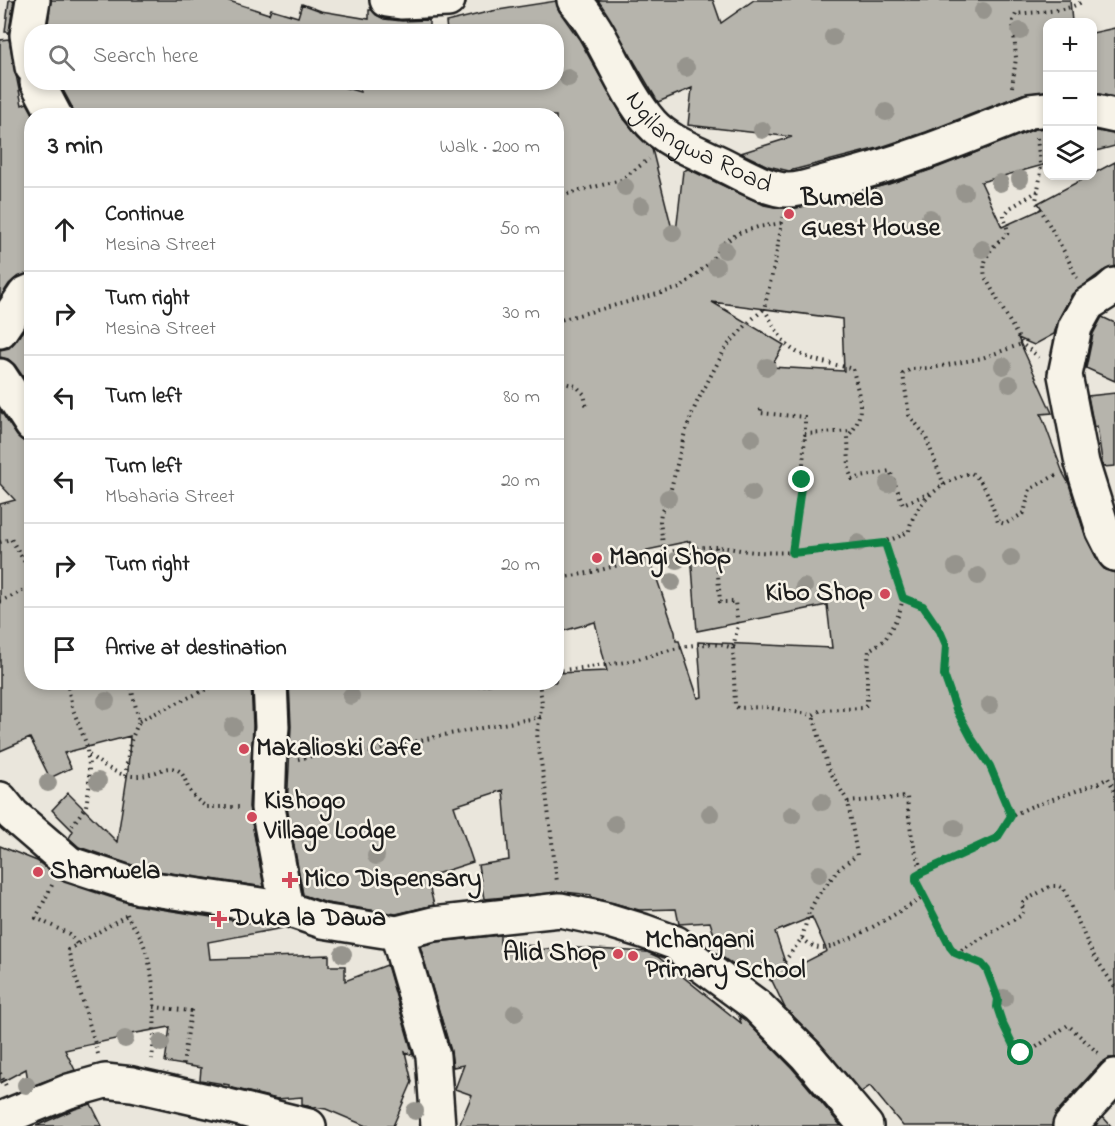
<!DOCTYPE html>
<html lang="en">
<head>
<meta charset="utf-8">
<style>
  body { margin:0; font-family:"Indie Flower",sans-serif; background:#f2f2f2; color:#222 }
  .controls { position:absolute; right:18px; top:18px; display:grid; overflow:hidden; border-radius:12px; box-shadow:0 3px 9px #0003 }
  .controls button { width:54px; height:54px; display:grid; place-items:center; padding:0; border:0; border-bottom:2px solid #e0e0e0; background:#fff; color:#222; font:30px sans-serif }
  .stop { position:absolute; width:18px; height:18px; margin:-14px; border:4px solid #0b8043; border-radius:50%; background:#fff }
  .stop.end { background:#0b8043; border-color:#fff; box-shadow:0 2px 6px #0008 }
  .list { margin:0; padding:0; list-style:none }
  h2 { display:flex; justify-content:space-between; align-items:center; height:78px; margin:0; padding:0 24px; font-size:26px }
  h2 small { font-size:20px; font-weight:400; color:#767676 }
  .list li { display:grid; grid-template-columns:39px 1fr auto; gap:18px; align-items:center; box-sizing:border-box; height:84px; padding:0 24px; border-top:2px solid #e0e0e0 }
  .list b { display:block; font-size:22px; white-space:nowrap }
  .list p { margin:0; font-size:20px; white-space:nowrap; color:#767676 }
  .list em { font-size:20px; font-style:normal; color:#767676 }
  .icon { flex:none; width:33px; height:33px; fill:none; stroke:currentColor; stroke-width:2; stroke-linecap:round; stroke-linejoin:round }
  .map { position:relative; flex:none; width:1115px; height:1126px; overflow:hidden }
  .search { position:absolute; background:#fff; box-shadow:0 3px 9px #0003; left:24px; top:24px; width:540px; height:66px; display:flex; align-items:center; gap:15px; box-sizing:border-box; padding:0 21px; border-radius:24px; color:#767676; font-size:22px }
  .panel { position:absolute; background:#fff; box-shadow:0 3px 9px #0003; left:24px; top:108px; width:540px; height:582px; border-radius:24px }
  .map>svg:first-child { display:block }
  .building { fill:#b6b4ac; stroke:#1c1c1c; stroke-width:1.5; fill-rule:evenodd }
  .lines { fill:none; stroke-linecap:round; stroke-linejoin:round }
  .minor-casing { stroke:#1c1c1c; stroke-width:38 }
  .path { stroke:#1c1c1c; stroke-width:4; stroke-dasharray:1.5 4.5; stroke-linecap:butt }
  .minor { stroke:#f7f3e8; stroke-width:33 }
  .tree { fill:#96948d }
  .route { stroke:#0b8043; stroke-width:8 }
  .poi-dot { fill:#d1495b; stroke:#f7f3e8; stroke-width:2 }
  .labels { text-anchor:middle; dominant-baseline:central; stroke-width:5; stroke-linejoin:round; paint-order:stroke }
  .street-label { font-size:26px; fill:#1c1c1c; stroke:#f7f3e8 }
  .poi-label { font-size:26px; font-weight:bold; fill:#1c1c1c; stroke:#f7f3e8; text-anchor:start }
</style>
</head>
<body>
<div class="map">
<svg width="1115" height="1126" viewBox="0 0 1115 1126">
  <rect width="100%" height="100%" fill="#eae6dc"/>
  <filter id="ink" filterUnits="userSpaceOnUse"><feTurbulence type="fractalNoise" baseFrequency=".0167" numOctaves="2"/><feDisplacementMap in="SourceGraphic" scale="12" xChannelSelector="R" yChannelSelector="G"/><feConvolveMatrix kernelMatrix="1 2 1 2 8 2 1 2 1" color-interpolation-filters="sRGB"/></filter>
  <g filter="url(#ink)">
    <path class="building" d="M9 0H14L9 32H5Z
      M51 0H226L269 14 271 9 298 17 302 4 321 11 369 19V10H372L376 15 384 19 402 21 429 20V32H47Z
      M598 0H713L721 23 754 0H1070L1072 22H1047V91L1023 94 926 132 878 148 789 171 768 166 741 153 792 137 688 125 692 88 658 102Z
      M556 1 559 11 579 39 624 119 638 136 652 149 675 241 683 171 688 169 764 205 779 208H797L889 184 939 167 1035 129 1047 128V164L981 182 1002 227 1042 209 1038 203 1115 162V267L1103 271 1072 294 1059 318 1054 334 1034 345 1018 338 1052 413 1041 414 1063 473 1069 484 1086 538 1099 563 1105 570 1115 573V1058H1109L1101 1063 1056 1113 1052 1126H903L870 1086 861 1092 820 1043 785 1008 764 964 742 971 721 956 710 922 679 924 676 909 639 910 591 897V895L564 892 484 899 478 865 509 860 503 790 454 806 473 862 427 877 434 905 396 914 327 903 303 895 287 807 291 726 289 682H469L470 688 506 682H556V673L607 671 595 622 556 633V116H74L72 107 62 88 70 82H326L360 92 361 82H556V32H447L446 22 492 11ZM712 302 842 319 844 371 771 367 784 345ZM690 541 697 631 827 605 832 648 698 642 702 697 698 698 679 641H676L675 632 647 550ZM812 917 827 951 788 971 775 932Z
      M1115 28V97L1092 93V33Z
      M9 39 22 105 27 103 34 116H32V273L17 277 9 284 0 298V40Z
      M1092 130 1115 134V146L1092 152Z
      M1102 317 1115 323V381L1086 368 1093 334Z
      M32 318V390L15 365 8 359 0 357V350L9 348 15 342Z
      M1115 393V466L1103 467 1097 426 1094 427 1088 396Z
      M0 410 17 436 23 441 32 443V682H251L253 726 249 807 264 887 144 869 79 847 69 838 73 831 52 810 68 793 117 842 128 771 130 736 64 753 71 768 50 778 30 738 0 751V504L15 500 0 484Z
      M0 846 37 861 64 882 134 905 283 928 208 942 210 959 329 955V966H345V981L387 965 413 1055 405 1052 412 1082 393 1126H366L326 1109 302 1105V1097L277 1099 229 1087V1085L200 1080 201 1068 165 1062 170 1027 120 1036V1038L65 1050 75 1070 29 1087 26 1069 0 1083Z
      M500 935V944L538 946 539 950 560 947 647 952 658 957 741 1023 739 1016 745 1020 792 1068 841 1126H459L472 1095 455 1089 464 1065 453 1067 451 1051 420 946 436 942Z
      M91 1104 102 1126H36L75 1109Z
      M1103 1117 1111 1126H1095Z"/>
    <g class="lines">
      <g class="minor-casing">
        <g id="minor">
          <path d="M387 0 401 2 448 0"/>
          <path id="s1" d="M574 0C606 35 619 86 651 123 667 141 692 150 713 160 734 169 767 191 789 190 803 190 819 183 833 180 901 164 965 137 1030 111L1048 109"/>
          <path d="M32 67 27 35 33 0"/>
          <path d="M37 82 55 116"/>
          <path d="M1092 111 1115 116"/>
          <path d="M1115 285 1107 292 1088 304 1075 327 1065 375 1082 463 1103 530 1115 554"/>
          <path d="M0 331 25 294 32 291"/>
          <path d="M0 376 32 425"/>
          <path d="M270 682 272 727 270 747 268 808 287 909"/>
          <path d="M0 799 13 815 70 864 140 887 287 909 322 921 397 933 433 924 560 910 607 920 643 931 676 943 692 958 757 1006 806 1055 866 1126"/>
          <path d="M397 933 433 1056 438 1126"/>
          <path d="M0 1119 69 1091 105 1081 132 1084 212 1102 309 1126"/>
          <path d="M1070 1126 1115 1076"/>
        </g>
      </g>
      <path class="path" d="M1012 87 1016 58 1013 21 1016 14C1032 12 1073 12 1083 0
        M1037 138 1041 172 1036 201 1066 255 1077 278
        M1038 191 1010 208 1004 215C1004 220 1009 230 1007 234 1006 235 1000 241 999 241 988 251 982 262 985 277L1022 344 1039 357
        M556 197 621 180 649 159
        M764 309C771 320 778 335 787 345 804 361 832 363 853 369 858 394 868 415 848 436L849 471 852 479 890 471 903 504 933 492
        M556 321 680 288 712 261 722 244 739 233 758 227 782 223
        M556 381 576 386 584 394 587 409
        M761 409 760 413 805 417V434L852 431
        M944 485 925 435 909 415 903 374 911 369 932 368 982 358 1022 344
        M0 542 11 539 32 574
        M716 547 720 602H735L738 625 733 648
        M664 552 660 521 661 512 668 501 685 432 696 404 726 347 750 321 764 309 775 262 783 217
        M791 553 802 479 805 434
        M556 578C611 573 657 547 714 547 728 547 742 551 756 552 794 554 878 552 909 531 913 503 945 479 971 473 987 482 992 507 998 522L1005 524 1024 513 1030 489 1056 475
        M903 598 923 606 940 631 946 645 944 675 956 709 972 739 990 766 1011 816
        M0 602 32 586
        M556 671C579 668 602 666 625 662 660 655 698 636 733 648L735 706 738 708 766 707 813 715 821 710 863 708 867 704V670L869 650 885 640 899 614 903 598 885 543
        M67 682 72 707 86 743 89 765V788L86 806 70 829
        M539 682 542 703 537 733 538 744 546 793 557 882
        M139 721 211 687 229 682
        M89 755C109 770 127 782 153 773 161 771 166 766 175 769 185 772 185 783 190 791 194 798 201 803 207 807H240
        M298 759 339 750 370 752 444 735 541 717
        M125 776 130 743 139 721 131 687
        M848 802 907 797C909 821 912 849 923 872
        M52 885 36 918 69 934 77 944
        M127 914C129 922 137 929 141 938 157 975 156 1021 152 1059
        M802 938C808 943 813 948 822 948 842 948 905 908 924 897
        M956 953 1022 915 1024 910 1021 904 1024 901 1051 886H1059L1064 889 1092 953 1115 987
        M770 981 802 938 809 912 818 895 839 869 857 855 848 802 828 768 813 715
        M154 1007 191 1011 183 1065
        M1098 1053 1068 1025 1025 1055 1018 1050 1012 1043 1002 1022 997 1007 998 999 987 970 982 964 955 953 949 947 916 881V876L997 838 1011 816 1030 807 1099 783 1108 778 1115 791
        M98 1054 68 950 127 915
        M0 1073 6 1086"/>
      <use href="#minor" class="minor"/>
    </g>
    <g class="tree">
      <circle cx="983" cy="11" r="9"/>
      <circle cx="1020" cy="31" r="9"/>
      <circle cx="833" cy="37" r="9"/>
      <circle cx="686" cy="68" r="9"/>
      <circle cx="568" cy="78" r="9"/>
      <circle cx="886" cy="112" r="9"/>
      <circle cx="762" cy="130" r="9"/>
      <circle cx="1020" cy="179" r="9"/>
      <circle cx="1000" cy="183" r="9"/>
      <circle cx="625" cy="187" r="9"/>
      <circle cx="964" cy="192" r="9"/>
      <circle cx="641" cy="206" r="9"/>
      <circle cx="930" cy="218" r="9"/>
      <circle cx="673" cy="233" r="9"/>
      <circle cx="982" cy="249" r="9"/>
      <circle cx="725" cy="250" r="9"/>
      <circle cx="716" cy="266" r="9"/>
      <circle cx="1003" cy="366" r="9"/>
      <circle cx="767" cy="367" r="9"/>
      <circle cx="1010" cy="384" r="9"/>
      <circle cx="752" cy="438" r="9"/>
      <circle cx="888" cy="484" r="9"/>
      <circle cx="752" cy="493" r="9"/>
      <circle cx="668" cy="498" r="9"/>
      <circle cx="858" cy="543" r="9"/>
      <circle cx="1011" cy="558" r="9"/>
      <circle cx="677" cy="560" r="9"/>
      <circle cx="956" cy="567" r="9"/>
      <circle cx="978" cy="576" r="9"/>
      <circle cx="672" cy="582" r="9"/>
      <circle cx="804" cy="587" r="9"/>
      <circle cx="351" cy="696" r="9"/>
      <circle cx="106" cy="701" r="9"/>
      <circle cx="990" cy="705" r="9"/>
      <circle cx="233" cy="726" r="9"/>
      <circle cx="98" cy="781" r="9"/>
      <circle cx="48" cy="783" r="9"/>
      <circle cx="822" cy="802" r="9"/>
      <circle cx="710" cy="814" r="9"/>
      <circle cx="792" cy="815" r="9"/>
      <circle cx="615" cy="824" r="9"/>
      <circle cx="955" cy="828" r="9"/>
      <circle cx="376" cy="856" r="9"/>
      <circle cx="819" cy="874" r="9"/>
      <circle cx="343" cy="954" r="9"/>
      <circle cx="1004" cy="998" r="9"/>
      <circle cx="515" cy="1013" r="9"/>
      <circle cx="125" cy="1039" r="9"/>
      <circle cx="161" cy="1043" r="9"/>
      <circle cx="26" cy="1085" r="9"/>
      <circle cx="415" cy="1111" r="9"/>
    </g>
  </g>
  <g class="lines" filter="url(#ink)">
    <path class="route" d="M802 480 792 553 885 543 903 598 923 606 940 631 946 645 944 675 956 709 972 739 990 766 1011 816 997 838 923 872 916 876V881L950 947 955 953 982 964 987 970 998 999 997 1007 1002 1022 1012 1043 1021 1053"/>
  </g>
  <g class="poi-dot">
    <circle cx="789" cy="214" r="6"/>
    <circle cx="597" cy="558" r="6"/>
    <circle cx="885" cy="594" r="6"/>
    <circle cx="244" cy="749" r="6"/>
    <circle cx="252" cy="817" r="6"/>
    <circle cx="38" cy="872" r="6"/>
    <path d="M287 871h6v6h6v6h-6v6h-6v-6h-6v-6h6z"/>
    <path d="M216 910h6v6h6v6h-6v6h-6v-6h-6v-6h6z"/>
    <circle cx="618" cy="954" r="6"/>
    <circle cx="633" cy="956" r="6"/>
  </g>
  <g class="labels">
    <g class="street-label">
      <text stroke="none"><textPath href="#s1" startOffset="196">Ngilangwa Road</textPath></text>
    </g>
    <g class="poi-label">
      <text x="801" y="199">Bumela<tspan x="801" dy="30">Guest House</tspan></text>
      <text x="609" y="558">Mangi Shop</text>
      <text x="873" y="594" text-anchor="end">Kibo Shop</text>
      <text x="256" y="749">Makalioski Cafe</text>
      <text x="264" y="802">Kishogo<tspan x="264" dy="30">Village Lodge</tspan></text>
      <text x="50" y="872">Shamwela</text>
      <text x="304" y="880">Mico Dispensary</text>
      <text x="231" y="919">Duka la Dawa</text>
      <text x="645" y="941">Mchangani<tspan x="645" dy="30">Primary School</tspan></text>
      <text x="606" y="954" text-anchor="end">Alid Shop</text>
    </g>
  </g>
</svg>
<div class="controls">
<button>+</button>
<button>−</button>
<button><svg class="icon" aria-label="layers" viewBox="0 0 24 24"><path d="M12 4l9 5-9 5-9-5zM3 14l9 5 9-5"/></svg></button>
</div>
<div class="stop" style="left:1021px;top:1053px"></div>
<div class="stop end" style="left:802px;top:480px"></div>
<div class="search"><svg class="icon" aria-label="search" viewBox="0 0 24 24"><circle cx="10" cy="10" r="6"/><path d="M15 15l6 6"/></svg>Search here</div>
<section class="panel">
<h2>3 min<small>Walk · 200 m</small></h2>
<ul class="list">
<li><svg class="icon" aria-label="ahead" viewBox="0 0 24 24"><path d="M12 20V5M6 11l6-6 6 6"/></svg><div><b>Continue</b><p>Mesina Street</p></div><em>50 m</em></li>
<li><svg class="icon" aria-label="right" viewBox="0 0 24 24"><path d="M7 20v-9h11M14 6l5 5-5 5"/></svg><div><b>Turn right</b><p>Mesina Street</p></div><em>30 m</em></li>
<li><svg class="icon" aria-label="left" viewBox="0 0 24 24"><path d="M17 20v-9H6M10 6l-5 5 5 5"/></svg><div><b>Turn left</b></div><em>80 m</em></li>
<li><svg class="icon" aria-label="left" viewBox="0 0 24 24"><path d="M17 20v-9H6M10 6l-5 5 5 5"/></svg><div><b>Turn left</b><p>Mbaharia Street</p></div><em>20 m</em></li>
<li><svg class="icon" aria-label="right" viewBox="0 0 24 24"><path d="M7 20v-9h11M14 6l5 5-5 5"/></svg><div><b>Turn right</b></div><em>20 m</em></li>
<li><svg class="icon" aria-label="arrive" viewBox="0 0 24 24"><path d="M6 21V4h12l-3 4 3 4H6"/></svg><div><b>Arrive at destination</b></div></li>
</ul>
</section>
</div>
</body>
</html>
